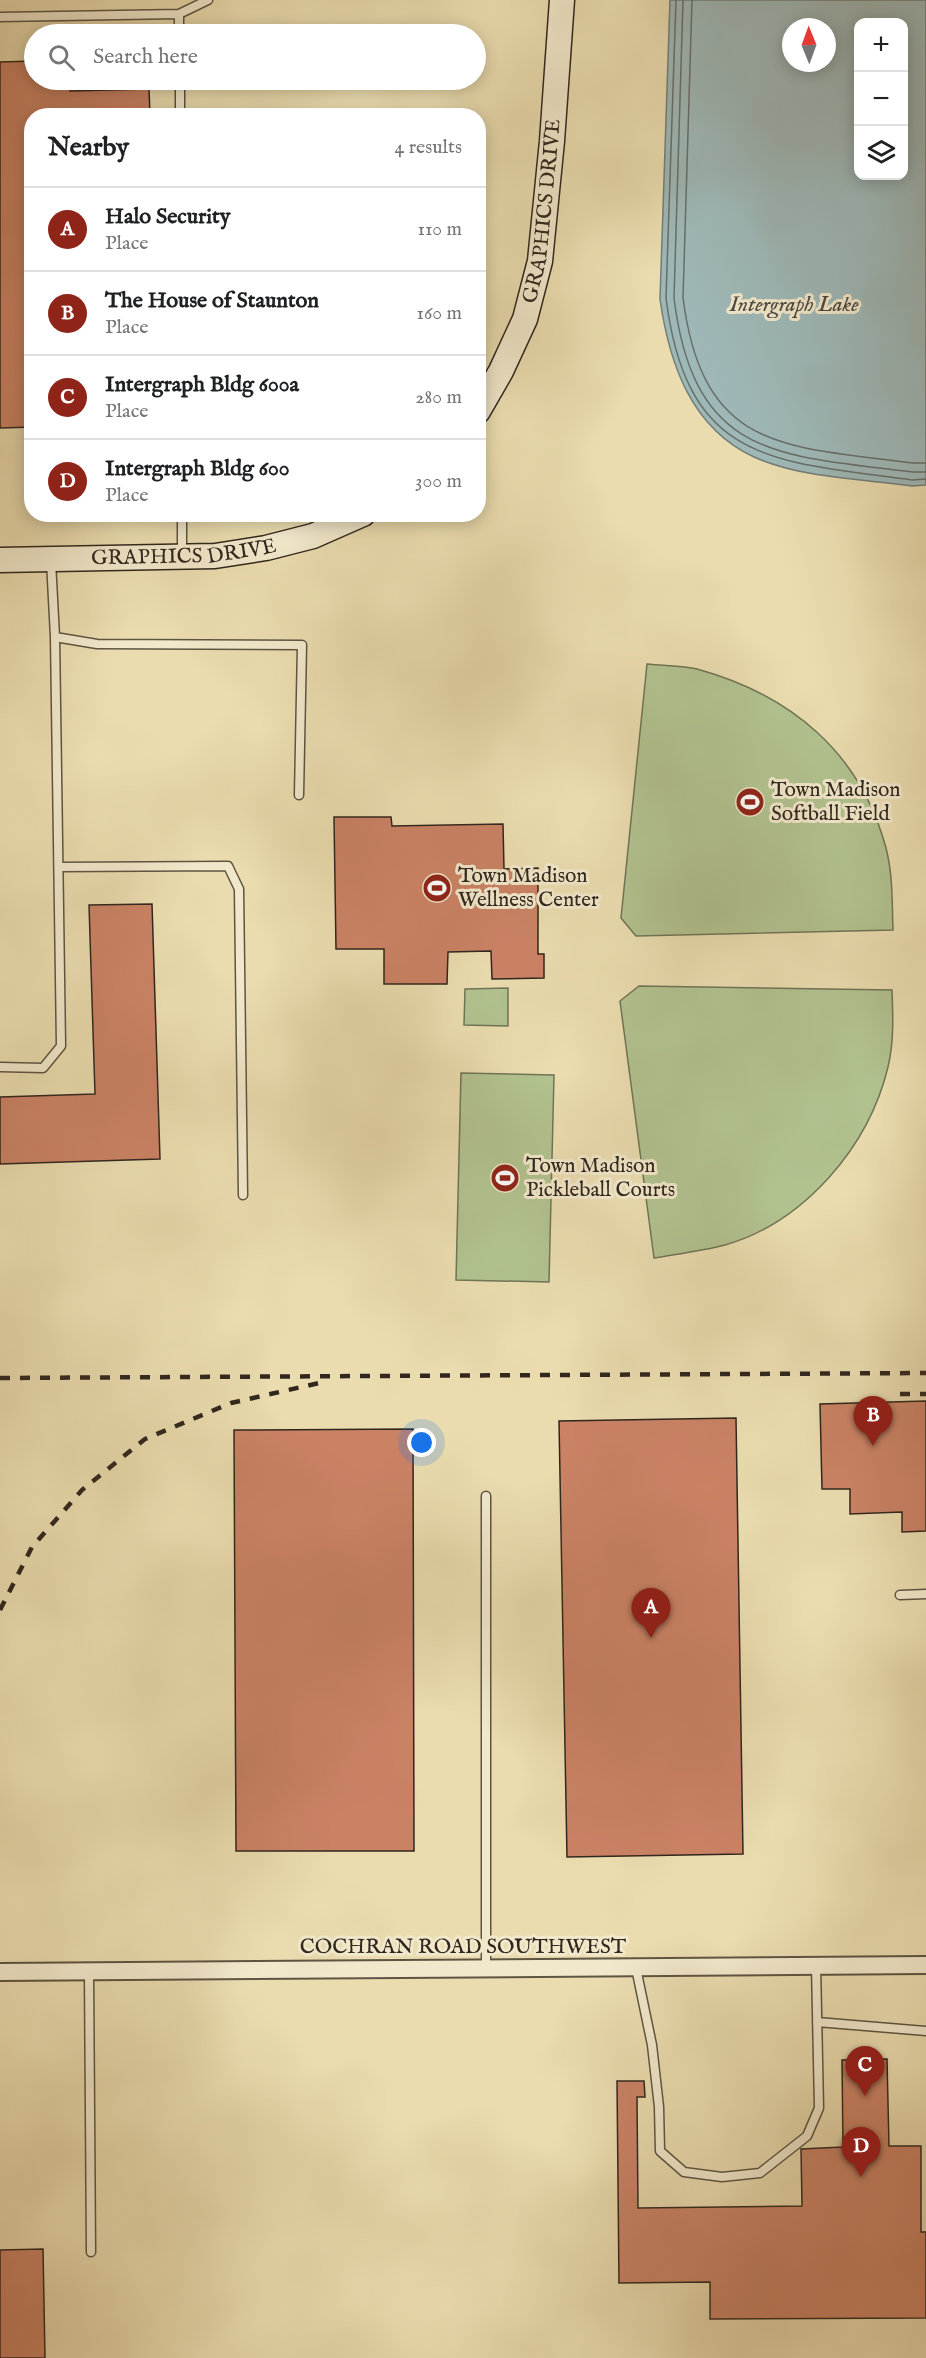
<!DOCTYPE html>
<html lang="en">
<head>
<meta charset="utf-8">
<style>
  body { margin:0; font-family:"IM FELL English",serif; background:#f6f6f6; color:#202124 }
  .controls { position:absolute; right:18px; top:18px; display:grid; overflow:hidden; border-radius:12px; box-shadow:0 3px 15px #0003 }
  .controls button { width:54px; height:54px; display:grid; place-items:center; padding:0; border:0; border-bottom:2px solid #e0e0e0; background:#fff; color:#202124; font:30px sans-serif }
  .compass { position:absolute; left:782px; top:18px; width:54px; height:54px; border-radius:50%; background:#fff; box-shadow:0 3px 15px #0003; rotate:359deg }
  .you { position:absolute; left:422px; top:1443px; width:21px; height:21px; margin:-15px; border:4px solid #fff; border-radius:50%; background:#1a73e8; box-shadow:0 0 0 9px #1a73e833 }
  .badge { display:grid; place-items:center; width:39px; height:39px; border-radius:50%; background:#8f2418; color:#fff; font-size:20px; font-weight:700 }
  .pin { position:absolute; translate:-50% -50px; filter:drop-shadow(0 2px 3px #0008) }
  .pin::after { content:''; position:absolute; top:32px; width:21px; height:18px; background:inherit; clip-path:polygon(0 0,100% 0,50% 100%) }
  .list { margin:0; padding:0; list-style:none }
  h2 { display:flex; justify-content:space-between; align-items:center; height:78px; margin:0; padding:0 24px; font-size:26px }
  h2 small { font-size:20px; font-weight:400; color:#757577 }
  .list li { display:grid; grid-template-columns:39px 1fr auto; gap:18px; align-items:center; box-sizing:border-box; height:84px; padding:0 24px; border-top:2px solid #e0e0e0 }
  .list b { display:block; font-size:22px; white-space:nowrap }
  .list p { margin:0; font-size:20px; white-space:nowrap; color:#757577 }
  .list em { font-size:20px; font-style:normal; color:#757577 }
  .icon { flex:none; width:33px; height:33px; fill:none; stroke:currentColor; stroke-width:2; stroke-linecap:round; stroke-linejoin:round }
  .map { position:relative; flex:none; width:926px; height:2358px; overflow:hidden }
  .search { position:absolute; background:#fff; box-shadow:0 3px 15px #0003; left:24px; top:24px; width:462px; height:66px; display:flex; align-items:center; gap:15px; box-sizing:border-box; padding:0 21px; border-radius:33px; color:#757577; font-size:22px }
  .panel { position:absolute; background:#fff; box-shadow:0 3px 15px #0003; left:24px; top:108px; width:462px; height:414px; border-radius:24px }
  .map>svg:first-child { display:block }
  .green { fill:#b1c28f; stroke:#707456; stroke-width:1.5 }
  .water { fill:#9eb8b7; stroke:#727e79; stroke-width:1.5; fill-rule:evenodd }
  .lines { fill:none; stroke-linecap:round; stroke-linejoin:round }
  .shore { stroke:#676f6a; stroke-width:1.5 }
  .building { fill:#ca8265; stroke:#30261d; stroke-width:1.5 }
  .lane-casing { stroke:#5e5442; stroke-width:11 }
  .street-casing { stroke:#5e5442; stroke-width:20 }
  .secondary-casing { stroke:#30261d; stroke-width:27 }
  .lane { stroke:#f1e8cb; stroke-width:8 }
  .street { stroke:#f1e8cb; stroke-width:16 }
  .secondary { stroke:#f1e8cb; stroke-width:24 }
  .rail { stroke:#30261d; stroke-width:4.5; stroke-dasharray:10 10; stroke-linecap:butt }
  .labels { text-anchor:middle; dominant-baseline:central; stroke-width:6; stroke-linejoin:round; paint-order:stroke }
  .street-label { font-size:21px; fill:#30261d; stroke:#f1e8cb }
  .poi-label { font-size:21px; fill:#30261d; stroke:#f1e8cb; text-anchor:start }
  .water-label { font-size:22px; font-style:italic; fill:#4c4a44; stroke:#f1e8cb }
</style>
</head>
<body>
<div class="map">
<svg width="926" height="2358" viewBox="0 0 926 2358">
  <rect width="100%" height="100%" fill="#eadcaf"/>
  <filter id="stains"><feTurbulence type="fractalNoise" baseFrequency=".00333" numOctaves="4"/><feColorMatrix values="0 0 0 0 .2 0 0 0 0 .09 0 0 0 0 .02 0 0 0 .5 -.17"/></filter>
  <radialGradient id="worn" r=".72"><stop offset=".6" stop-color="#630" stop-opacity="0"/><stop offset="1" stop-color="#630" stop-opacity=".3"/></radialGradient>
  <path class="green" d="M647 664C663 666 682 665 697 669 791 695 860 752 886 848 893 875 892 903 893 930L636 936 621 918Z
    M639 986 892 990C893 1016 894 1042 888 1067 869 1146 805 1222 725 1245 702 1251 677 1254 654 1258L620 1001Z
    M508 988V1026L464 1025 465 989Z
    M461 1073 554 1075 549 1282 456 1280Z"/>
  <path class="water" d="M670 0H926V485L912 486C862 479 801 478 754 457 691 428 669 363 660 299ZM858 22H904V176H858ZM791 27H827V63H791Z"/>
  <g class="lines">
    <path class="shore" d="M676 0 666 298C687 464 773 461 912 480L926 479
      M683 0 674 298C694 459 778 455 913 472H926
      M692 0 683 298C703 452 784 446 913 463H926"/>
  </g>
  <path class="building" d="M34 61V80H70V91L149 89 150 116H32V427L0 428V62Z
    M334 817H391L392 826 503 824 504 869 538 868V954H544V978L492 979 491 951 448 952 447 984H384V949H336Z
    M152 904 160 1159 0 1164V1097L95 1094 89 905Z
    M926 1401V1531L902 1532V1512L850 1514V1489H822L820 1404Z
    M736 1418 743 1854 567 1857 559 1421Z
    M413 1429 414 1851H236L234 1430Z
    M887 2059 889 2146H921V2232H926V2318L710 2319V2282L619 2283 617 2081H644L645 2097H637L638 2208 802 2206 801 2149 843 2147 842 2060Z
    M43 2249 45 2358H0V2250Z"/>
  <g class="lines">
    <g class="lane-casing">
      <path id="lane" d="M179 14V34
        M0 17 179 14 208 0
        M180 80V116
        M182 514V556
        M51 561 55 637 97 644 302 645 299 795
        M60 867 228 866 239 889 243 1195
        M0 1067 43 1068 61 1046 55 637
        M486 1496V1969
        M900 1595 926 1594
        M636 1968 652 2045 659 2107 660 2151 684 2172 722 2177 760 2173 807 2136 819 2108 816 1965
        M89 1972 91 2252
        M817 2022 926 2031"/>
    </g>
    <g class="street-casing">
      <path id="street" d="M0 1972 926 1965"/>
    </g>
    <g class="secondary-casing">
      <g id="secondary">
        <path id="s1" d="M478 411 501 371 525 319 540 261 552 141 562 0"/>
        <path id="s2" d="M0 560 215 556 266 548 313 536 363 514"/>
      </g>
    </g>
    <use href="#lane" class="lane"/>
    <use href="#street" class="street"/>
    <use href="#secondary" class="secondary"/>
    <path class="rail" d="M0 1378 926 1373
      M900 1394H926
      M0 1610 32 1547 82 1490 145 1439 231 1403 319 1383"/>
  </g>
  <defs>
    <g id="stadium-disc" transform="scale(1.5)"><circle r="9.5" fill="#8f2418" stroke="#f1e8cb"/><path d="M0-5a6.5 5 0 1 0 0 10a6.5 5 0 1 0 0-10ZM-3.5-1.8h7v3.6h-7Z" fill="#fff"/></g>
  </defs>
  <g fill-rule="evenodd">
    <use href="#stadium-disc" x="750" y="802"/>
    <use href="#stadium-disc" x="437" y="888"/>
    <use href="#stadium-disc" x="505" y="1178"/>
  </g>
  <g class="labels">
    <g class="street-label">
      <text stroke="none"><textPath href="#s1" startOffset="213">GRAPHICS DRIVE</textPath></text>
      <text stroke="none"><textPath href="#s2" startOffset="184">GRAPHICS DRIVE</textPath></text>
      <text x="463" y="1947">COCHRAN ROAD SOUTHWEST</text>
    </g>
    <g class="poi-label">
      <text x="771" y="790">Town Madison<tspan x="771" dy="24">Softball Field</tspan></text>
      <text x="458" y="876">Town Madison<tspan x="458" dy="24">Wellness Center</tspan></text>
      <text x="526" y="1166">Town Madison<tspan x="526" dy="24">Pickleball Courts</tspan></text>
    </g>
    <g class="water-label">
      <text x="794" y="305">Intergraph Lake</text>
    </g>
  </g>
  <rect width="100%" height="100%" filter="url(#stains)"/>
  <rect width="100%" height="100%" fill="url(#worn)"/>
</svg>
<div class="controls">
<button>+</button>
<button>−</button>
<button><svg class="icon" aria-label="layers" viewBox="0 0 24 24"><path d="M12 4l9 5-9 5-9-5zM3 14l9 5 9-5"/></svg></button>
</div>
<svg class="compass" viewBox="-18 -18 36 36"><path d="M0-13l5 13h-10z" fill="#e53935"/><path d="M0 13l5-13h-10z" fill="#757577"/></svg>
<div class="you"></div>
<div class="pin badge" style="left:651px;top:1638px">A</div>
<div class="pin badge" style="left:873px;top:1446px">B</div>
<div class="pin badge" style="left:865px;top:2096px">C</div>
<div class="pin badge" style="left:861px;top:2177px">D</div>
<div class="search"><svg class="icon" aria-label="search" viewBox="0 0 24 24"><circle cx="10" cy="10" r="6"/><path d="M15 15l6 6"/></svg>Search here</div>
<section class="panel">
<h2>Nearby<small>4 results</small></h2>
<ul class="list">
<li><span class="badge">A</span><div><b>Halo Security</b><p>Place</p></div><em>110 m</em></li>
<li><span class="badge">B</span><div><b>The House of Staunton</b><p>Place</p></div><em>160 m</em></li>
<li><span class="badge">C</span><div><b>Intergraph Bldg 600a</b><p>Place</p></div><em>280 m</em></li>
<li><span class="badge">D</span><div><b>Intergraph Bldg 600</b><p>Place</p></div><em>300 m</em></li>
</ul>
</section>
</div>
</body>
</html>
